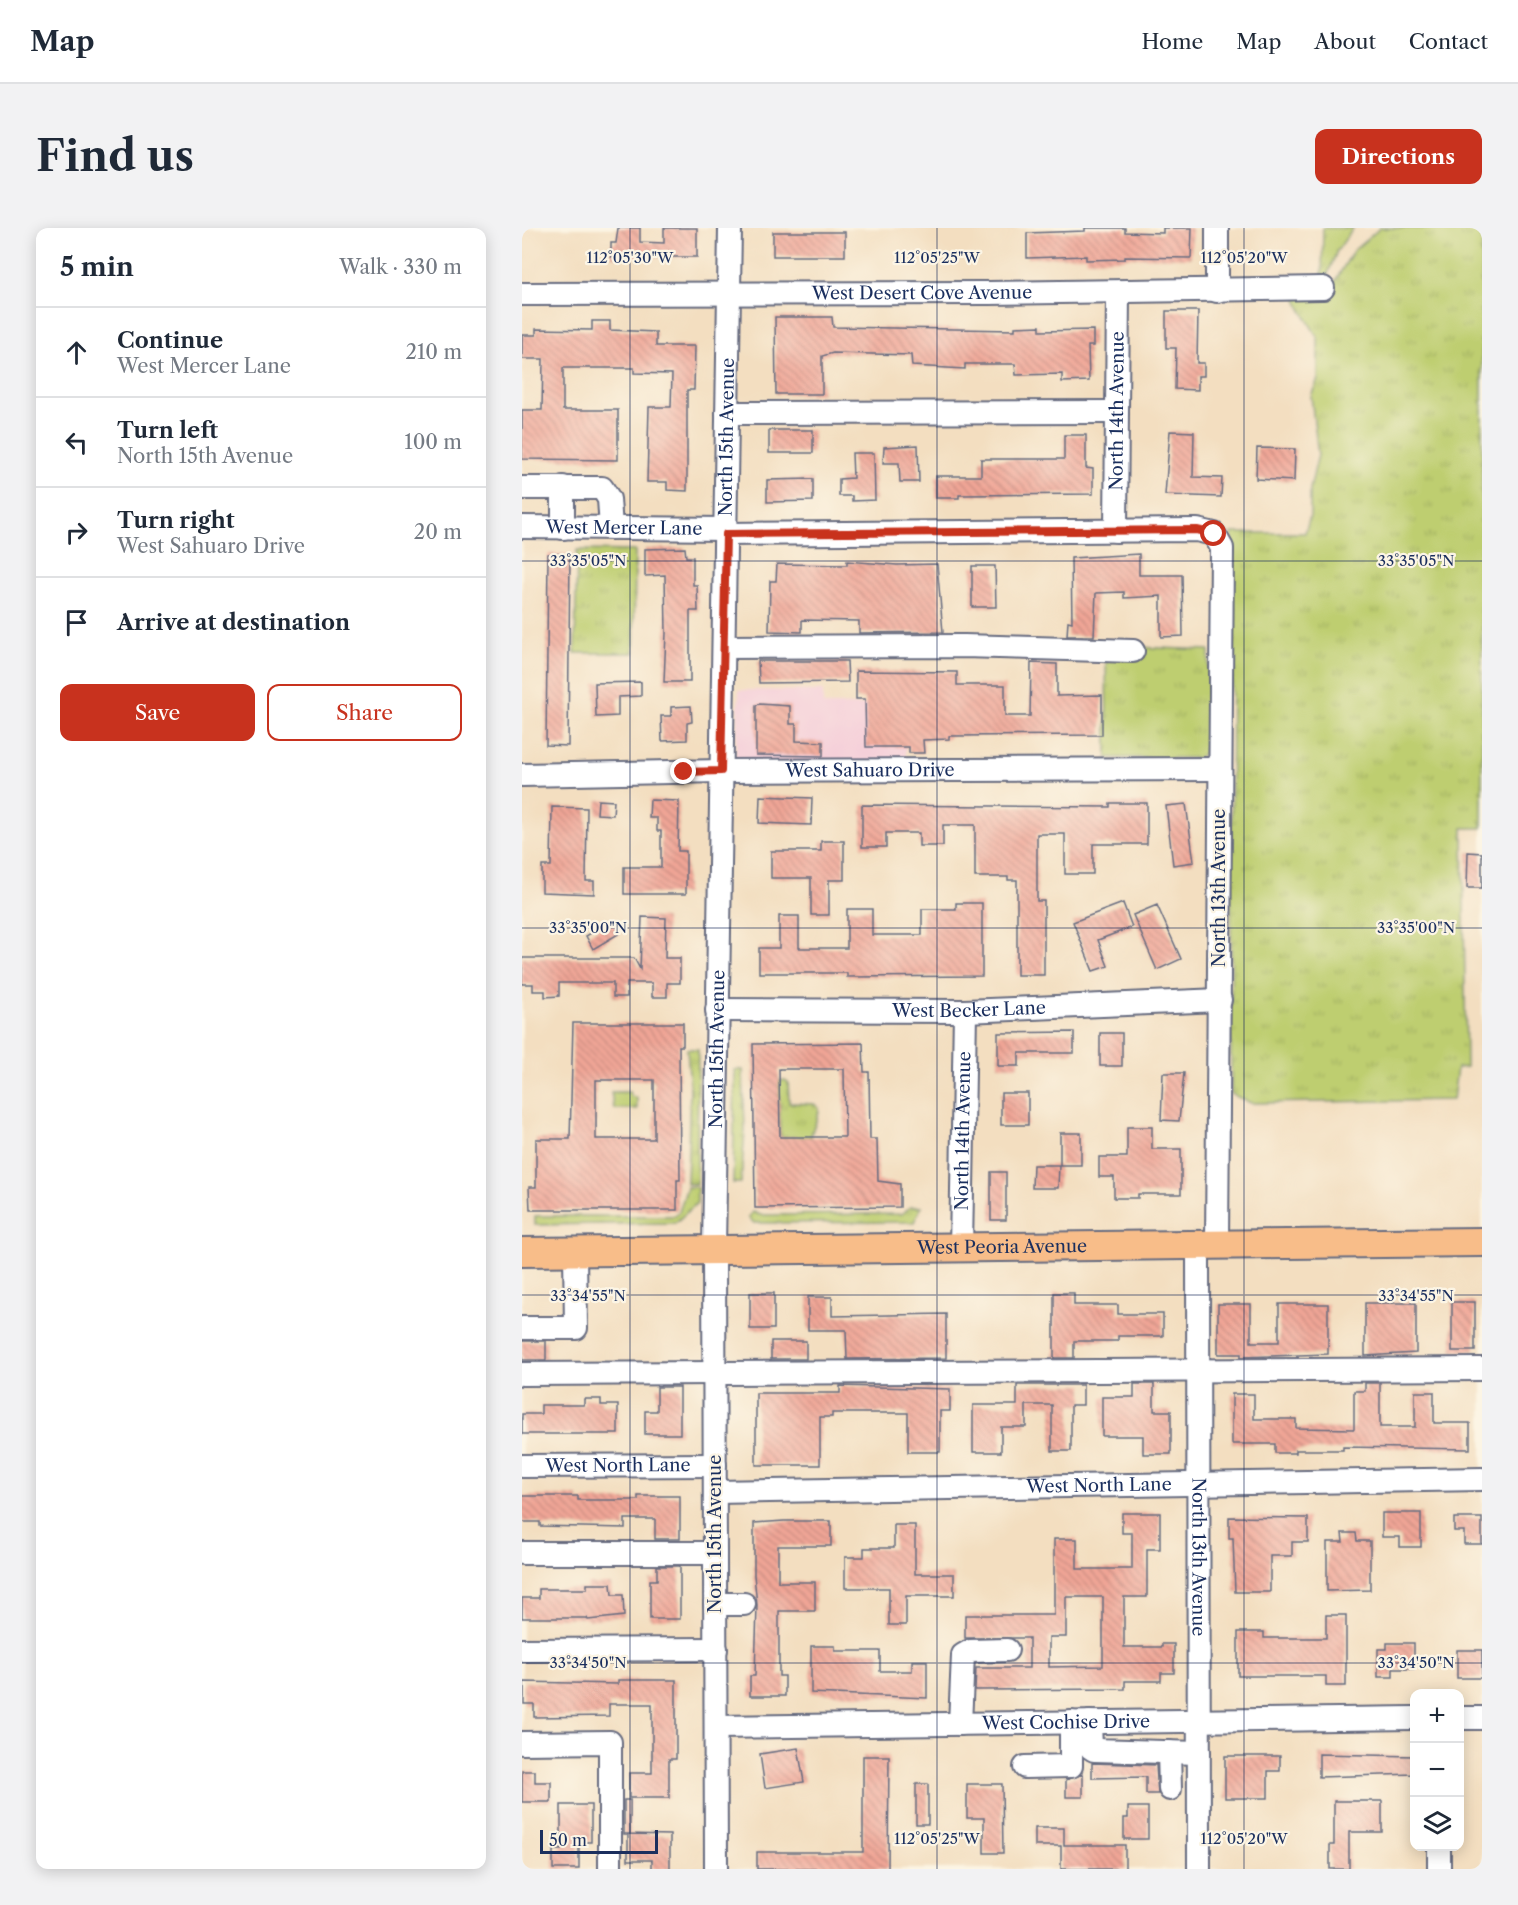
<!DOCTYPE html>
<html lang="en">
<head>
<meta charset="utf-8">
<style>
  body { margin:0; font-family:"Libre Caslon Text",serif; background:#f2f2f3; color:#1f2937 }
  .controls { position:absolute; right:18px; bottom:18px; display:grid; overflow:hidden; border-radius:12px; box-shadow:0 3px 15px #0003 }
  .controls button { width:54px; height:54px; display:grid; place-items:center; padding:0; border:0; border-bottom:2px solid #e0e1e3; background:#fff; color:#1f2937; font:30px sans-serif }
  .scale { position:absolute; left:18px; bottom:15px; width:118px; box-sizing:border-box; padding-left:6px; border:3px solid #1b2f5e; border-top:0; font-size:16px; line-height:21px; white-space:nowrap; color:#1b2f5e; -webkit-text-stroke:4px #fcf5e5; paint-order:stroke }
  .stop { position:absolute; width:18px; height:18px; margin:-14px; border:4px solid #c8321e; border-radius:50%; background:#fff }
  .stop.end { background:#c8321e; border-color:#fff; box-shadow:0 2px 6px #0008 }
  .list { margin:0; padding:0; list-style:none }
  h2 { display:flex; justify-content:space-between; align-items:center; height:78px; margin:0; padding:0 24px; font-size:26px }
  h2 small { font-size:20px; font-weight:400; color:#747a83 }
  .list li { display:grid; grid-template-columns:39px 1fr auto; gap:18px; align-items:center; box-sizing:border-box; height:90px; padding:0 24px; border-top:2px solid #e0e1e3 }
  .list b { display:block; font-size:22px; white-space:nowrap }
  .list p { margin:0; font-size:20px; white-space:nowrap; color:#747a83 }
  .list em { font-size:20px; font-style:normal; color:#747a83 }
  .actions { display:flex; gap:12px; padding:18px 24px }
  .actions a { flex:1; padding:14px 0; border:2px solid #c8321e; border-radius:12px; text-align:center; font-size:21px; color:#c8321e }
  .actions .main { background:#c8321e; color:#fff }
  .icon { flex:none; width:33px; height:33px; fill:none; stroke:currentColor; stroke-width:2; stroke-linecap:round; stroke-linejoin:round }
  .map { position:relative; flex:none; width:960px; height:1641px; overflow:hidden; border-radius:12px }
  header { display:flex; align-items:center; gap:36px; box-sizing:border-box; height:84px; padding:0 30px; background:#fff; border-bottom:2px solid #e0e1e3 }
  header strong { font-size:28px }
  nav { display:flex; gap:33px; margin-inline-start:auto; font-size:21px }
  .intro { display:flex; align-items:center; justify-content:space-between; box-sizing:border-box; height:144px; padding:0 36px }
  h1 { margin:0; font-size:42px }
  .button { padding:15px 27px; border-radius:12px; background:#c8321e; color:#fff; font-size:21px; font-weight:700 }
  main { display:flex; gap:36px; padding:0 36px }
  aside { flex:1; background:#fff; border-radius:12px; box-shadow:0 3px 15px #0003 }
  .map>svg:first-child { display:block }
  .built { fill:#f5cfd9 }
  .grass { fill:url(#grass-tufts); stroke:#6c7e67; stroke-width:1.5 }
  .building { fill:url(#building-back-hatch); fill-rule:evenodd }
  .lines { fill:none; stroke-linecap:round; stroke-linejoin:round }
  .minor-casing { stroke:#676c80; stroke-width:26 }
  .major-casing { stroke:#676c80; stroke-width:32 }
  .minor { stroke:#fff; stroke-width:22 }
  .major { stroke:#f8bd89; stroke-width:28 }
  .route { stroke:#c8321e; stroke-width:8 }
  .ticks { fill:none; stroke:#1b2f5e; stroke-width:1.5; stroke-opacity:0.45 }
  .labels { text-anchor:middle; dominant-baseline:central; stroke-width:4.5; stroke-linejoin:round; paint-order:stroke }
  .street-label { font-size:18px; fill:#1b2f5e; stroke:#fcf5e5 }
  .ticks-label { font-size:15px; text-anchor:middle; fill:#1b2f5e; stroke:#fcf5e5; stroke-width:4.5; stroke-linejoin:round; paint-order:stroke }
</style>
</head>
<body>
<header>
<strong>Map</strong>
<nav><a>Home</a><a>Map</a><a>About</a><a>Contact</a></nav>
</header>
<div class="intro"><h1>Find us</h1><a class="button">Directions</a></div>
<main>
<aside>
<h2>5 min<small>Walk · 330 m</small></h2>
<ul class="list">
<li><svg class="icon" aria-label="ahead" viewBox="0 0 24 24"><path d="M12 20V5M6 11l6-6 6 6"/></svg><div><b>Continue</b><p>West Mercer Lane</p></div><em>210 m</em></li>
<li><svg class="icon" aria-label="left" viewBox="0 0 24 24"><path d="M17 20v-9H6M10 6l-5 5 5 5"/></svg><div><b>Turn left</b><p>North 15th Avenue</p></div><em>100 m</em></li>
<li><svg class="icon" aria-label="right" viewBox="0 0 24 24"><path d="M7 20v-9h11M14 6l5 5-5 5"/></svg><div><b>Turn right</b><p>West Sahuaro Drive</p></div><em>20 m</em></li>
<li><svg class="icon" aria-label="arrive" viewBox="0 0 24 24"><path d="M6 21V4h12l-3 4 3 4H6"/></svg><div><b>Arrive at destination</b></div></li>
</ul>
<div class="actions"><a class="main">Save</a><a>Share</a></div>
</aside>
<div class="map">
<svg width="960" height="1641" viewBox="0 0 960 1641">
  <defs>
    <pattern id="grass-tufts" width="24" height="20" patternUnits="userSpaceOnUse" patternTransform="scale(1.5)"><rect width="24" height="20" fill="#bece70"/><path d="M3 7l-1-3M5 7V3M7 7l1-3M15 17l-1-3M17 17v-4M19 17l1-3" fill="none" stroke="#a3b163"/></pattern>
    <pattern id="building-back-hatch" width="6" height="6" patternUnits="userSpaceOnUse" patternTransform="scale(1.5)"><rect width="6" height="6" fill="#f1a696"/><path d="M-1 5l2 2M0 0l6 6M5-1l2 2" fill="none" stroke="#c2887e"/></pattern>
  </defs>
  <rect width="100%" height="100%" fill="#fcf5e5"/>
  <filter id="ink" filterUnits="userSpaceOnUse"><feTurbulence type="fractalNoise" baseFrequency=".0167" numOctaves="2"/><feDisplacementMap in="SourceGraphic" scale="12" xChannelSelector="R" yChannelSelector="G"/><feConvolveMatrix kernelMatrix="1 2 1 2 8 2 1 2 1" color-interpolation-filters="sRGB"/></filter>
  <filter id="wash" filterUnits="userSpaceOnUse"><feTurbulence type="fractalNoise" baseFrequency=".008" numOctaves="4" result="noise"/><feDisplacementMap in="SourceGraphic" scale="24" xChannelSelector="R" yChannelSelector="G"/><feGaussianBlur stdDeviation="1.35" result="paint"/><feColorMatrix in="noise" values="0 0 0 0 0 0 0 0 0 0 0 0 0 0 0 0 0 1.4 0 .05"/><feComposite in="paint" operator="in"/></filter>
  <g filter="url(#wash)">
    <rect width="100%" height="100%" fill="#f3dec0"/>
    <path class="built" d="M217 462 301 463V477H383L384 535 213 536Z"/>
    <path class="grass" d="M801 0H831L815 23 805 48 800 50Z
      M858 0H960V600H941L944 839 935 840 931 872 729 875 709 866 710 305H783L788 288V261L796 227 789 168 796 151V110L779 81 773 66 809 60 831 23Z
      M55 322 113 323 112 425H53Z
      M584 418 687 422 684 517 681 526 675 530H585Z
      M165 821H176L175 956H165L168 860Z
      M213 842H221L223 902 219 955H211Z
      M263 852 266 854 267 875 292 876 297 880C297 892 290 898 289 909H258L257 853Z
      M89 864H107L109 868 115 870V881H92Z
      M165 959H175V975L153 995 13 997V988H151L157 984Z
      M388 979H399L392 994 232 995 226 989 231 984 238 987 380 986Z"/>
    <g id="blocks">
      <path class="building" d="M96 0H118V14L142 15V0H175V29H89V15H94Z
        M563 0H603V4L641 5V0H670L669 30 603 29V31L564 32V28L505 30V5L563 3Z
        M251 4H323V28H251Z
        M644 83H676L675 135H682V148H676V162L653 161 654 120H644Z
        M253 89H310L311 99 493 102V99L518 98V103L571 102V118H566L567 153 540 154V146L494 147 493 136H443V141L390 138 389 127 311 125 300 128V166H254Z
        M70 93H88V102L134 104V118H173L172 162H165V263L145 262V254H125L127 179H149L150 146 112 145V140H41V182H96V232L0 231V182H20L21 131H0V107H14V101L70 102Z
        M247 202H291V225H247Z
        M648 203 672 204 671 249 700 250 699 269 643 267Z
        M542 207H564V240L571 241V266L437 267V270H414V248H459V231H542Z
        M396 217 397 254H378L377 235H361L362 219Z
        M735 220 773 221 772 253 734 251Z
        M330 225H352L353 272 330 273V268H317V251L331 250Z
        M291 251V273L245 274V252Z
        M163 320 164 329H171V357H175L176 383H168V454H142L144 405 143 347 123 348V321Z
        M26 326H48L46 518 24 517Z
        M617 326V347H660L661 408 639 409V368L602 370V364L574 365 572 408H545L546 393 550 394 549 330Z
        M325 333 375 337 415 336 421 404 337 405V393L280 392V404L247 403 248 353H254L255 336 325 337Z
        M450 338H473L474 379H450Z
        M236 433H325L326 454 237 455Z
        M509 435 535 436V468L580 467V507L427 508V511L401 512 402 525H387V519H344L343 471H334V443L435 444V457H483V488H508Z
        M119 454V468L96 469V488L74 489 73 455Z
        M237 476 268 478V496H274V513L301 514V528L234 527V478Z
        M169 478 170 494 165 495V512L140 513 139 488H149V479Z
        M238 568 290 570 289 597 237 595Z
        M76 572 92 573 91 587 75 586Z
        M128 572 157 573 156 623H164V666H102V639H139V603H135V590H127Z
        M588 575H625V616H571V646H543V606H515V673H522V747H495V652H486V649H453V597H421V618H397V605H364V619H340V577L588 579Z
        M664 576 672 634 651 637 644 578Z
        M30 579 65 580 64 653H72V666L20 664V638H29Z
        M299 613H322V652H307V687H289V650H249V623H299Z
        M946 624 960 625V660H945Z
        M434 675H460V748L325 749V745H237V720H257V688H277V720H325V681H350V707H400V681H434Z
        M601 675 610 699 576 712 586 738 571 743 551 694Z
        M635 677 659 731 635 742 611 687Z
        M120 689 144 690 143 730H158V755H145V769H130V755H105V769H91V755H37V768L23 769V763H11V756H0V730H112L118 741Z
        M91 692 98 705 71 721 64 708Z
        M51 795H161V818H157L158 952H155V982H8L7 959H14V911H48ZM74 852H132V911H74Z
        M552 804V825H497V838H476V805Z
        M578 805H600V838H578Z
        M341 815 342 844H347L348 911H355L356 953 378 956V979L233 980 231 816ZM257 841H322L323 909H258Z
        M641 845H662L657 893 639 892Z
        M479 865H506V897H479Z
        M605 899H630V921H659V966H616V970H592V949H577V929H605Z
        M538 905H559V937H538Z
        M511 937H537L536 960H510Z
        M469 944H484V992H469Z
        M228 1065H252V1101H228Z
        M532 1065H552V1077H596V1086H641V1108H596V1113H552V1130H532Z
        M286 1069H310V1088L424 1086V1130L325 1131 324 1102H286Z
        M930 1074H953V1123H930Z
        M843 1075H894V1125L843 1128Z
        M696 1076H729V1114H757V1076H806V1126L719 1129V1126H696Z
        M0 1113H24V1132H0Z
        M249 1113H284V1131H249Z
        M843 1155H858V1199H893V1164H912V1195H948V1221L821 1219V1222H774V1225H753V1216H710V1166H732V1191H774V1200L832 1201V1163H843Z
        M612 1156H632V1183H649V1226H621V1208H580V1169H612Z
        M495 1157H561V1177H549V1223H530V1177H504V1199H479V1224H451V1177H495Z
        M318 1158 428 1161V1183H418V1224H386V1185H310V1189H298V1237H234V1165H318Z
        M135 1159H158V1206H123V1183H135Z
        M62 1171H79V1177H96V1206H0V1186H19V1177H62Z
        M0 1268H56V1272H116V1268H158V1311H133V1291H103V1300L18 1298V1294H0Z
        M600 1285H638V1321H625V1369H602V1419H640V1416H652V1445H639V1453H603V1461L453 1462 454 1440H507V1410H443V1387H532V1311H555V1341H610V1305H600ZM544 1369H581V1438L527 1439V1409H544Z
        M860 1285H899V1319H878V1309H860Z
        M707 1289 786 1290V1314H770V1328H748V1364H713L711 1310H707Z
        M932 1290H960V1316H942V1303H932Z
        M262 1293H309V1318H256V1354H293V1383H257V1448H263V1468H228V1448H233L235 1377 232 1347V1295Z
        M372 1297H393V1346H432V1368H384V1397H367V1360H323V1329H342V1320H372Z
        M820 1305H834L835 1313H848V1362L805 1363V1314H821Z
        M135 1338H158V1391H128V1352H135Z
        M65 1356H89L90 1367H101L102 1388 66 1392 65 1390H0V1370H17V1361H65Z
        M804 1387H824V1458H804V1448H716V1404H742V1410H804Z
        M865 1415H892V1441H871V1449H856V1421H865Z
        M289 1418H313V1423H358V1443H390V1433H405V1470L289 1465Z
        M935 1422H960V1450H935Z
        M96 1452H154V1531H147V1570H107V1545H130V1476H87V1488L12 1489V1476H2V1454L96 1456Z
        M276 1520 282 1554 243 1560 238 1526Z
        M797 1526 892 1528V1546L797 1549Z
        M341 1528H367L366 1641H235V1624H341Z
        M703 1528H758V1543H746V1570H703Z
        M570 1535 634 1537 636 1566H624V1549L570 1550Z
        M0 1543H13V1554H29V1574H0Z
        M561 1546V1569H544V1552Z
        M394 1556H406V1596H394Z
        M445 1556H480L481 1625H462V1590H445Z
        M102 1572H108V1606H102Z
        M812 1573H860V1604H827V1641H808V1617H812Z
        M39 1577H69V1614H57V1641H31V1622H39Z
        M606 1579H626V1611H602V1590H606Z
        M513 1600H542V1617H603V1641H539V1618H513Z
        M106 1606 148 1607V1641H130V1632H106Z"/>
    </g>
  </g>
  <g filter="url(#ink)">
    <use href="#blocks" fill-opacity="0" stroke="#676c80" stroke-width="1.5"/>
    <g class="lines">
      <g class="minor-casing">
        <g id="minor">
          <path d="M695 0V63"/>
          <path id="s1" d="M0 66 467 65 801 60"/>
          <path d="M205 185 595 184"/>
          <path d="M41 259V300"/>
          <path d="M0 260H80L87 271 89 300"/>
          <path id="s2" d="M0 299 204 301"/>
          <path id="s3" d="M594 303 596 64"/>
          <path d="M204 306 675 302 692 306 700 320 695 1017"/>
          <path d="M202 419 442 418 611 423"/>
          <path id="s4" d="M0 547 199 543 697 541"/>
          <path id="s5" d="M195 782 443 783 698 772"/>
          <path id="s6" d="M676 1017 677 1641"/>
          <path id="s7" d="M439 1021 443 783"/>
          <path d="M0 1100H54L53 1024"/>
          <path d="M0 1146 960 1141"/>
          <path id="s8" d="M0 1238 193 1237"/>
          <path id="s9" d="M193 1264 960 1251"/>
          <path d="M0 1325H193"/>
          <path d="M193 1376H222"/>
          <path d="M0 1422 194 1421"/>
          <path d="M938 1490H960"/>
          <path d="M568 1494 569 1520 572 1522 677 1525"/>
          <path d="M438 1496 441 1427 448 1423 485 1422"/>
          <path id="s10" d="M194 1499 892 1490"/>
          <path d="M0 1515 88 1514V1641"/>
          <path d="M647 1524 648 1561"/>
          <path d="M503 1539 549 1538V1494"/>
          <path d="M917 1618V1641"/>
          <path id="s11" d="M194 1641 192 1021 208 0"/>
        </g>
      </g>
      <g class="major-casing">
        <g id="major">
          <path id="s12" d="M0 1024 960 1014"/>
        </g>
      </g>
      <use href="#minor" class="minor"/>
      <use href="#major" class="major"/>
    </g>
  </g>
  <g class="lines" filter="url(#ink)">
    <path class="route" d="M162 544 199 543 204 306 675 302 692 306"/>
  </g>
  <path class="ticks" d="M108 0V1641M415 0V1641M722 0V1641M0 333H960M0 700H960M0 1067H960M0 1435H960"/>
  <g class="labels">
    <g class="street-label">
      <text stroke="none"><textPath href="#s1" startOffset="400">West Desert Cove Avenue</textPath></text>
      <text stroke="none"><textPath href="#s3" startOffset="120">North 14th Avenue</textPath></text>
      <text stroke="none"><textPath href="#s11" startOffset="1432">North 15th Avenue</textPath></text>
      <text stroke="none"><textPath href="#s2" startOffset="102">West Mercer Lane</textPath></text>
      <text stroke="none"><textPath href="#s4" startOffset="348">West Sahuaro Drive</textPath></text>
      <text transform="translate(697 660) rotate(-90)">North 13th Avenue</text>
      <text stroke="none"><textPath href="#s5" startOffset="252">West Becker Lane</textPath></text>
      <text stroke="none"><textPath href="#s11" startOffset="820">North 15th Avenue</textPath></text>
      <text stroke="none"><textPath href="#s7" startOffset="118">North 14th Avenue</textPath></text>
      <text stroke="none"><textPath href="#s12" startOffset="480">West Peoria Avenue</textPath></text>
      <text stroke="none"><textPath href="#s8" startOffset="96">West North Lane</textPath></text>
      <text stroke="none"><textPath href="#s9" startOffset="384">West North Lane</textPath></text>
      <text transform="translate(193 1306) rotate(-90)">North 15th Avenue</text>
      <text stroke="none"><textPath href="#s6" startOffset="312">North 13th Avenue</textPath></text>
      <text stroke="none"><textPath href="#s10" startOffset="350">West Cochise Drive</textPath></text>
    </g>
  </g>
  <g class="ticks-label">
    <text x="108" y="35">112°05'30"W</text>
    <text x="415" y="35">112°05'25"W</text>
    <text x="722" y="35">112°05'20"W</text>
    <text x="66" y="338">33°35'05"N</text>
    <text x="894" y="338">33°35'05"N</text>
    <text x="66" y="705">33°35'00"N</text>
    <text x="894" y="705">33°35'00"N</text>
    <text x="66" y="1073">33°34'55"N</text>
    <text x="894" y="1073">33°34'55"N</text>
    <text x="66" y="1440">33°34'50"N</text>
    <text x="894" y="1440">33°34'50"N</text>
    <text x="415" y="1616">112°05'25"W</text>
    <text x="722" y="1616">112°05'20"W</text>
  </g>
</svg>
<div class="controls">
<button>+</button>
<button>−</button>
<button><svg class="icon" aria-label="layers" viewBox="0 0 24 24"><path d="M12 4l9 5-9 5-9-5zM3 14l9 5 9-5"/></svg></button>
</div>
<div class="scale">50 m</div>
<div class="stop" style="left:692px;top:306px"></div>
<div class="stop end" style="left:162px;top:544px"></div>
</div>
</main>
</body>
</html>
